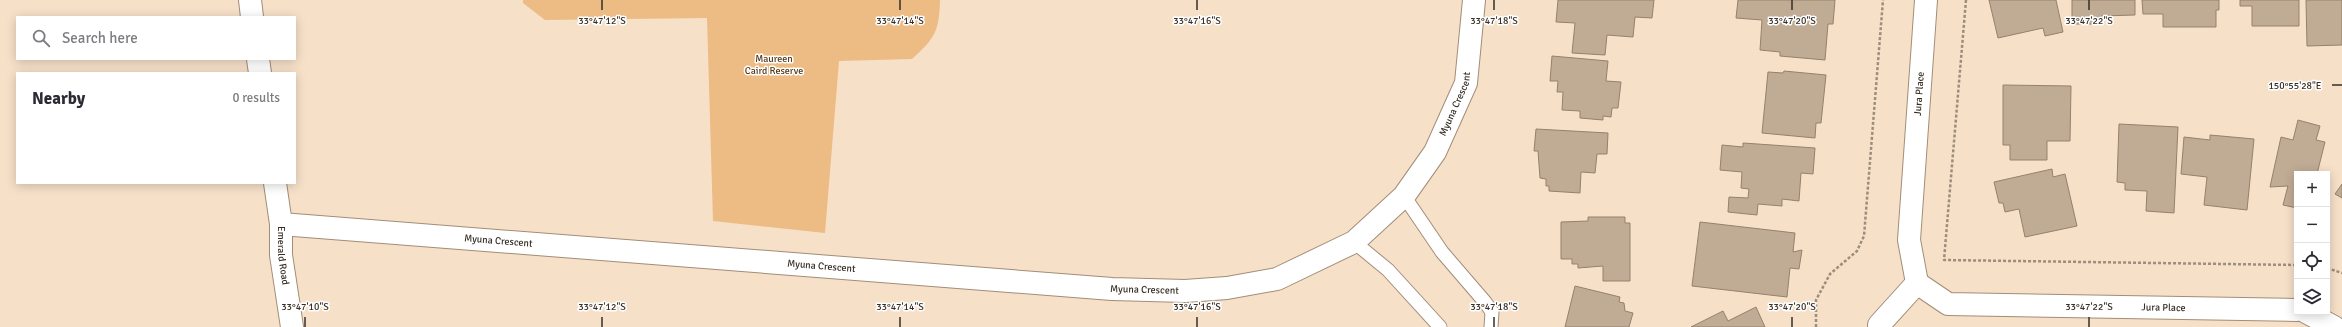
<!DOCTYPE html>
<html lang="en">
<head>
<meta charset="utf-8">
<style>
  body { margin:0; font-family:Signika,sans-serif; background:#f2f2f3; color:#2b2b33 }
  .controls { position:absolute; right:12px; bottom:12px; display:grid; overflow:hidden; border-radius:0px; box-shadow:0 2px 10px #0003 }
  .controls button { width:36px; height:36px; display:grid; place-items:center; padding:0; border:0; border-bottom:1px solid #e1e1e2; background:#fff; color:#2b2b33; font:20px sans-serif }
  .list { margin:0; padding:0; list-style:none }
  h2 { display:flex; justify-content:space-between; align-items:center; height:52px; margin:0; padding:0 16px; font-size:17px }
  h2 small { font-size:13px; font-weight:400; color:#7c7c81 }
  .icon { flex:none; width:22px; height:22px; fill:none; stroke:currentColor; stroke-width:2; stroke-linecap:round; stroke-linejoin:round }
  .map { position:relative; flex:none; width:2342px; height:327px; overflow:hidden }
  .search { position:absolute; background:#fff; box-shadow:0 2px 10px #0003; left:16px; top:16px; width:280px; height:44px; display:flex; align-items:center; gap:10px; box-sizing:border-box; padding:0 14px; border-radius:0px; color:#7c7c81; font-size:15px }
  .panel { position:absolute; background:#fff; box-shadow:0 2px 10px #0003; left:16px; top:72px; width:280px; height:112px; border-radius:0px }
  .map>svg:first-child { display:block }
  .green { fill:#edbb84 }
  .building { fill:#c0ab95; stroke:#95816c }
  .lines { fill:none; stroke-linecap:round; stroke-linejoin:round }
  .lane-casing { stroke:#a28d78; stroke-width:15 }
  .street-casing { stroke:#a28d78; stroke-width:24 }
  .path { stroke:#9d8d7c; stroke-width:2.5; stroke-dasharray:3 2; stroke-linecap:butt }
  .lane { stroke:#fff; stroke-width:13 }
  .street { stroke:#fff; stroke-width:22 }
  .ticks { fill:none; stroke:#372f26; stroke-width:1.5 }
  .labels { text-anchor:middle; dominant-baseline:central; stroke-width:3; stroke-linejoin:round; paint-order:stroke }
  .park-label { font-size:10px; fill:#543817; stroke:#fff }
  .street-label { font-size:10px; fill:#372f26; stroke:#fff }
  .ticks-label { font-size:10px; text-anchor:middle; fill:#372f26; stroke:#fff; stroke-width:3; stroke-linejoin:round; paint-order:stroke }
</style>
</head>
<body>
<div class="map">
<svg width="2342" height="327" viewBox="0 0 2342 327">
  <rect width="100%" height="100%" fill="#f6e0c8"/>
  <path class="green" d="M523 0H940C939 32 935 38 912 59L839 61 825 233 713 221 707 18 545 20 523 3Z"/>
  <path class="building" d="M1558 0H1654L1652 18 1635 17 1633 37 1607 35 1605 55 1572 53 1575 23 1556 22Z
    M1738 0H1835L1833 24H1828L1825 60 1780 56V52L1760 50 1762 20 1736 18Z
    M1989 0H2056L2063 32 2045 36 2043 28 1998 38Z
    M2072 0H2135V15L2101 16V24H2072Z
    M2142 0H2219V10H2216V27H2163V14H2143Z
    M2240 0H2299V26H2252V6H2240Z
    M2306 0H2342V45L2307 46Z
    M1552 56 1608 61 1606 81 1621 82 1618 108H1612L1611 117 1603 116V120L1580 118V111L1562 110 1563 92H1557L1558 81H1550Z
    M1784 71 1826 75 1821 123H1816L1815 138 1762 133 1768 72 1783 73Z
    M2003 85 2071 86 2070 141H2047V160H2010V145H2003Z
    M2298 120 2320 126 2316 140 2325 142 2317 174H2297V208L2283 205 2288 186 2270 187 2281 137 2293 140Z
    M2119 124 2178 127 2174 213 2146 211 2147 191 2125 190V183L2117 182Z
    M1536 129 1608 133 1607 154H1597L1595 173 1581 172 1580 193 1549 191V186H1546V179L1540 178 1538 151H1534Z
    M2210 135 2254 139 2247 210 2204 205 2207 177 2181 174 2184 137 2210 140Z
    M1743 143 1815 148 1813 174 1801 173 1799 201 1782 199V206L1758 204 1757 215 1728 212 1729 197 1748 198 1749 189 1741 188 1742 172 1720 170 1722 145 1743 147Z
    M2052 169 2053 177 2065 174 2077 226 2025 237 2019 209 2005 212 2003 203H1999L1994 182Z
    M2342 184V198L2335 194Z
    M1588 217H1625V223H1630V281H1603V266L1578 268V264H1572V259H1561V222L1588 221Z
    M1700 222 1795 233 1793 252 1802 250 1799 269 1790 268 1787 297 1692 286Z
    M1575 286 1620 297 1619 302 1624 303 1625 311 1633 313 1629 327H1565Z
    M1756 307 1765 327H1691L1723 311 1728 321Z"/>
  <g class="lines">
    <g class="lane-casing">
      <path id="lane" d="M1404 196 1442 252 1485 302 1492 312 1491 327
        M1354 242 1388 270 1440 327"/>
    </g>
    <g class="street-casing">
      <g id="street">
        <path d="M250 0 252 17"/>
        <path d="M258 59 260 73"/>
        <path id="s1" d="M275 183 281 224V255L292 327"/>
        <path id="s2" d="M281 224 1112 289 1185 291 1227 288 1277 279 1354 242 1404 196 1435 152 1466 83 1474 0"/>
        <path id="s3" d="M1917 283 1948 304 2297 310"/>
        <path d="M2306 312 2334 327"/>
        <path id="s4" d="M1879 325 1917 283 1909 240 1926 0"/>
      </g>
    </g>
    <path class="path" d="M1966 0 1944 260 2297 265
      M2327 268 2342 273
      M1816 327V300L1830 274 1857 251 1864 236 1883 0"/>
    <use href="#lane" class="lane"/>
    <use href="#street" class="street"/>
  </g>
  <path class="ticks" d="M602 0V10M900 0V10M1197 0V10M1494 0V10M1792 0V10M2089 0V10M2332 85H2342M305 317V327M602 317V327M900 317V327M1197 317V327M1494 317V327M1792 317V327M2089 317V327"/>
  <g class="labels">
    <g class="park-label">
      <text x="774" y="59">Maureen<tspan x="774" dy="12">Caird Reserve</tspan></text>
    </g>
    <g class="street-label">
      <text stroke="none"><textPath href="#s4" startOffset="247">Jura Place</textPath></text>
      <text stroke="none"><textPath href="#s2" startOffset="1259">Myuna Crescent</textPath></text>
      <text stroke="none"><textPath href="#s2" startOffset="218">Myuna Crescent</textPath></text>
      <text stroke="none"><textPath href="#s1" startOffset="73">Emerald Road</textPath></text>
      <text stroke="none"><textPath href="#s2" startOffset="542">Myuna Crescent</textPath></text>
      <text stroke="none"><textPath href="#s2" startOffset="866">Myuna Crescent</textPath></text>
      <text stroke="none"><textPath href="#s3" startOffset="253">Jura Place</textPath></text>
    </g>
  </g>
  <g class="ticks-label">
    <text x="602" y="24">33°47'12"S</text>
    <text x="900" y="24">33°47'14"S</text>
    <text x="1197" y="24">33°47'16"S</text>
    <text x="1494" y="24">33°47'18"S</text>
    <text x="1792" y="24">33°47'20"S</text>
    <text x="2089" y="24">33°47'22"S</text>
    <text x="2295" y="89">150°55'28"E</text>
    <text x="305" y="310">33°47'10"S</text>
    <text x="602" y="310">33°47'12"S</text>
    <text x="900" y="310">33°47'14"S</text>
    <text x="1197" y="310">33°47'16"S</text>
    <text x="1494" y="310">33°47'18"S</text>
    <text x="1792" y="310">33°47'20"S</text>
    <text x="2089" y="310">33°47'22"S</text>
  </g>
</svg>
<div class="controls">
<button>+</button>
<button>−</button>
<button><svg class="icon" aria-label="locate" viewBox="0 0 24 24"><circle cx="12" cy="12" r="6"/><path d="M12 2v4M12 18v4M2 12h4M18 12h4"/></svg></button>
<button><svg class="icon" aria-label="layers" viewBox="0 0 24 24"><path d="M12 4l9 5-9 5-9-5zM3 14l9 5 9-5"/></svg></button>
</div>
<div class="search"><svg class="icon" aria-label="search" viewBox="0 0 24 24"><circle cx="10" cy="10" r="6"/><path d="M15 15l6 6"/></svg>Search here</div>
<section class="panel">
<h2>Nearby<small>0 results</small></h2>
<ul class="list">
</ul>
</section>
</div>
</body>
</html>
